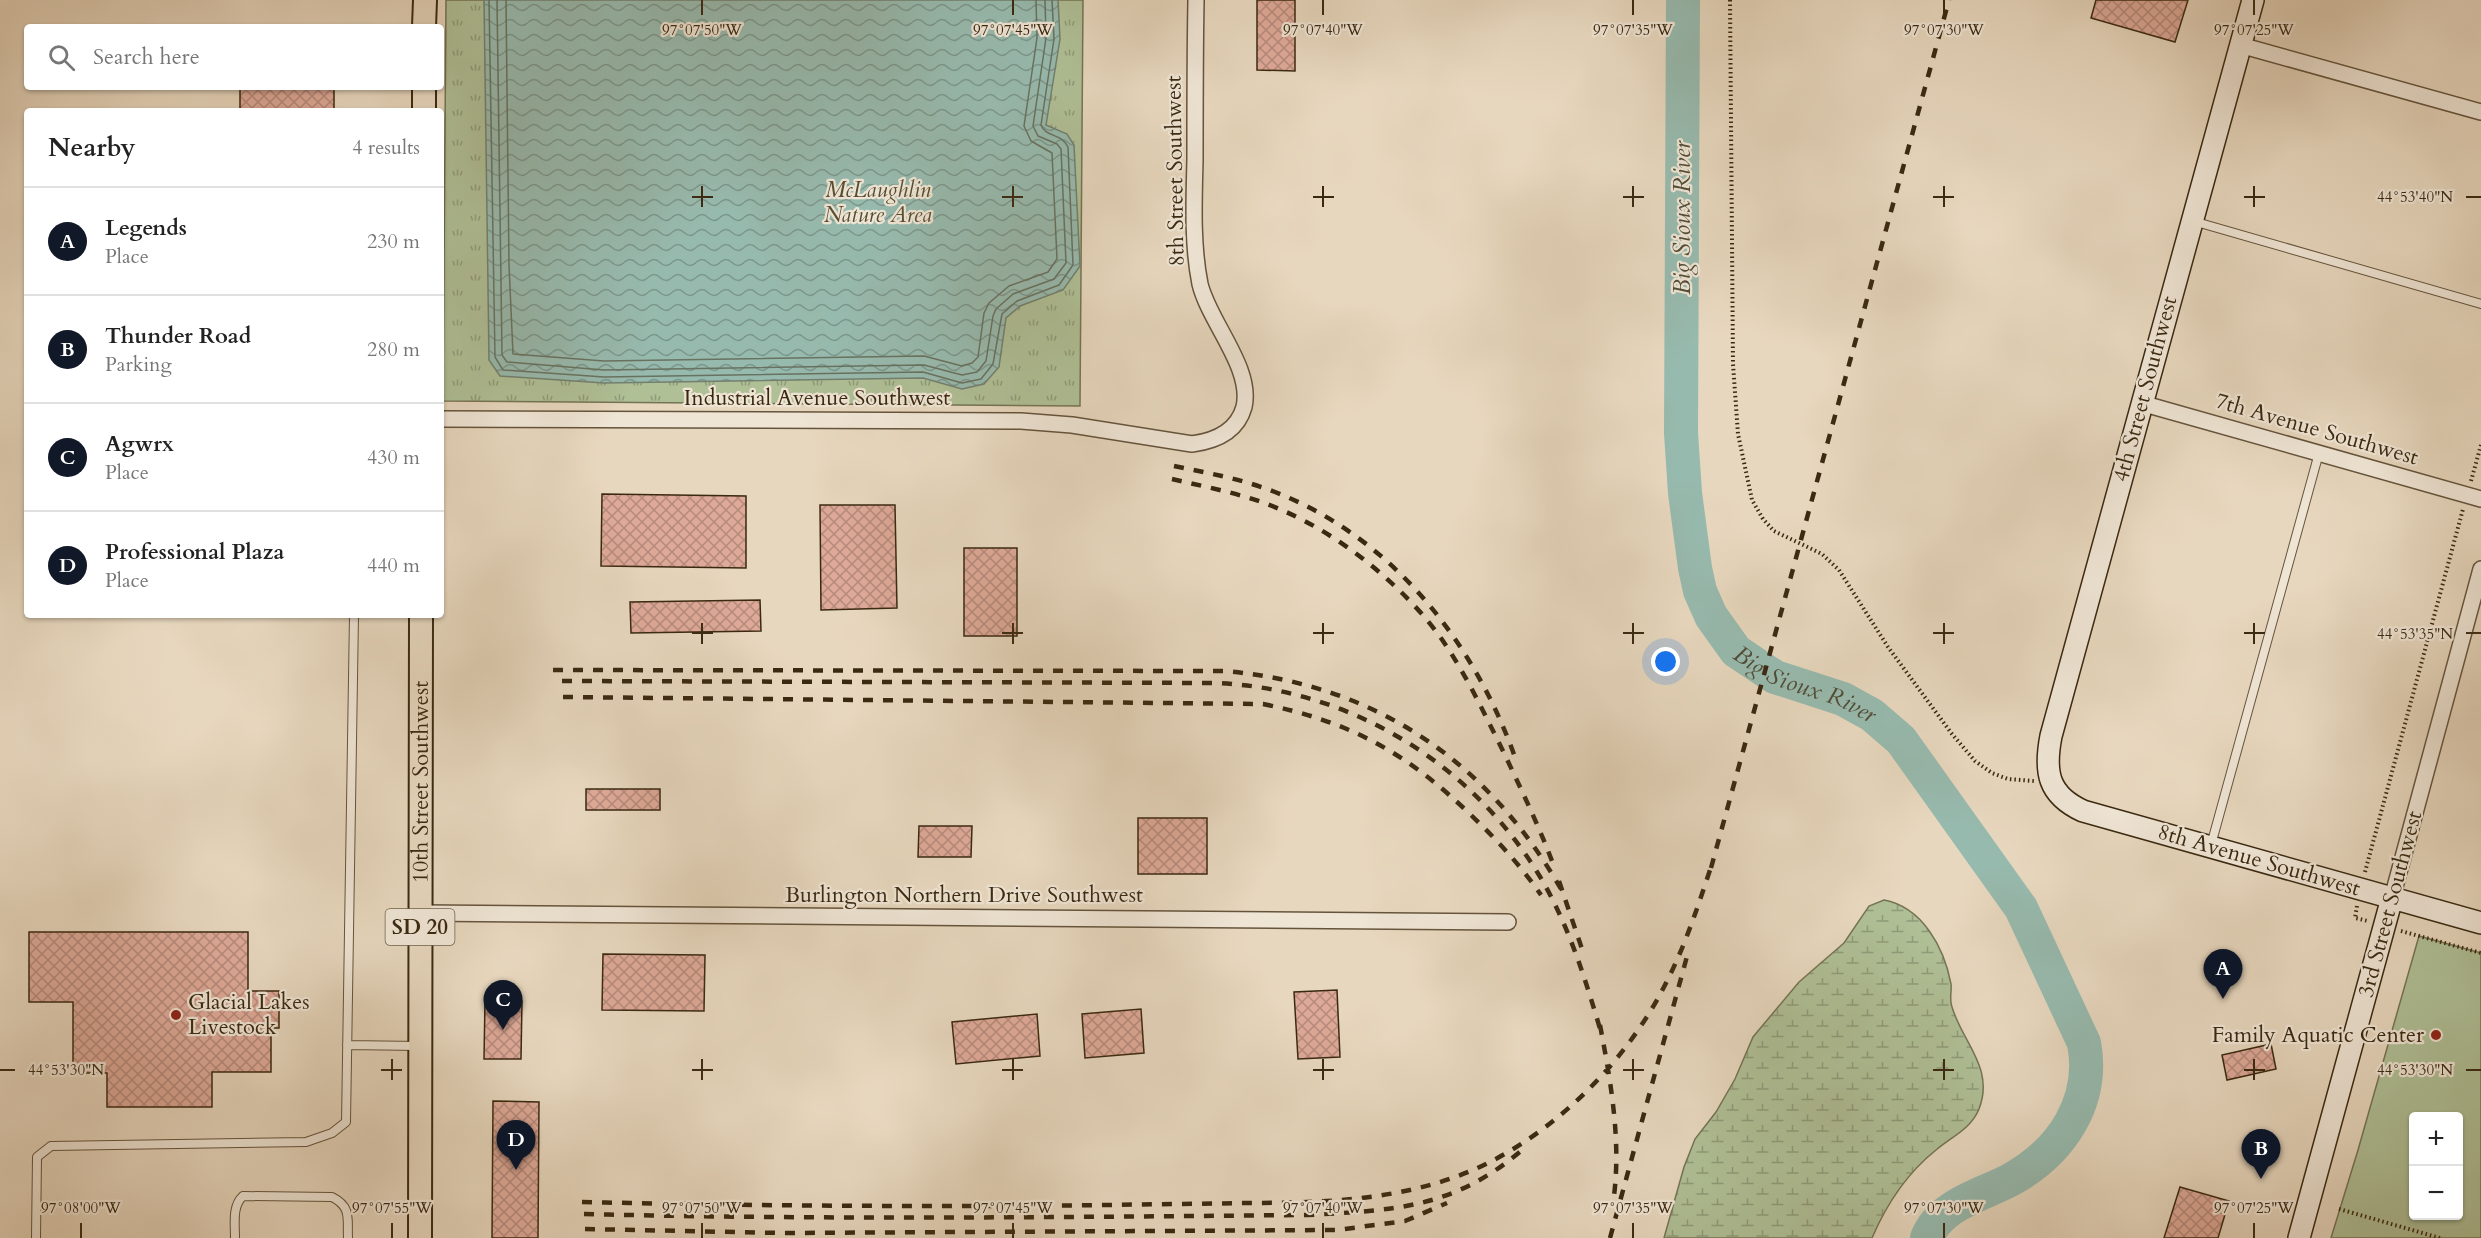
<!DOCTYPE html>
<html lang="en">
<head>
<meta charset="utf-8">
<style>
  body { margin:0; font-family:Cardo,serif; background:#f2f2f2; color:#222 }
  .controls { position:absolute; right:18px; bottom:18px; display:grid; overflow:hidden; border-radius:6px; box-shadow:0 2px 4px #0004 }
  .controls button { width:54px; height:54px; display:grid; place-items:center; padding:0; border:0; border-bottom:2px solid #e0e0e0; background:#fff; color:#222; font:30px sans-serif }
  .you { position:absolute; left:1666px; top:662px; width:21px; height:21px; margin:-15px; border:4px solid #fff; border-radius:50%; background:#1a73e8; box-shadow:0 0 0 9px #1a73e833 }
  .badge { display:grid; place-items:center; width:39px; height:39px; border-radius:50%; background:#111827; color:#fff; font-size:20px; font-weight:700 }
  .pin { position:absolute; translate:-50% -50px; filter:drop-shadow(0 2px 3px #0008) }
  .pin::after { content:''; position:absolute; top:32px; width:21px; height:18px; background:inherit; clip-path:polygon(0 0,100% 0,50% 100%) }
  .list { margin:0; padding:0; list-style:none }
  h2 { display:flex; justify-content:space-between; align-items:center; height:78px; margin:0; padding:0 24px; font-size:26px }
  h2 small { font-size:20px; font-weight:400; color:#767676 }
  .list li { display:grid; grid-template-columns:39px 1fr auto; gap:18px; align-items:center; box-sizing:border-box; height:108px; padding:0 24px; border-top:2px solid #e0e0e0 }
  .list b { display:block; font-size:22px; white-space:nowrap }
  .list p { margin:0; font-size:20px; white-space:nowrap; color:#767676 }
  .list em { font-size:20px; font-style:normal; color:#767676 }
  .icon { flex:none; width:33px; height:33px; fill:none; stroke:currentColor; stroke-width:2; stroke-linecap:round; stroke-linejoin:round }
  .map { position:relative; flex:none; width:2481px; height:1238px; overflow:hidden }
  .search { position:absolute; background:#fff; box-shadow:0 2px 4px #0004; left:24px; top:24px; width:420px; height:66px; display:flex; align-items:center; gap:15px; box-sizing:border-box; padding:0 21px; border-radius:6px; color:#767676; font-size:22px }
  .panel { position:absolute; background:#fff; box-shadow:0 2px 4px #0004; left:24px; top:108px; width:420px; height:510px; border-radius:6px }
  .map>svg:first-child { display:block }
  .grass { fill:#afbf96; stroke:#747454; stroke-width:1.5; fill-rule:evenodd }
  .wetland { fill:url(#wetland-marsh); stroke:#747454; stroke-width:1.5 }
  .park { fill:url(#park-tufts); stroke:#747454; stroke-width:1.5 }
  .water { fill:url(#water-waves); stroke:#72806f; stroke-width:1.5 }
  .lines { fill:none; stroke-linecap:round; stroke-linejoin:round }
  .shore { stroke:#687260; stroke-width:1.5 }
  .river { stroke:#97baae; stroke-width:34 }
  .building { fill:url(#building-cross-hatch); stroke:#3a2911; stroke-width:1.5 }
  .lane-casing { stroke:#65543c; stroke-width:10 }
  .street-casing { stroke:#65543c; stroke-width:18 }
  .secondary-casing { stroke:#3a2911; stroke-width:24 }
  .primary-casing { stroke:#3a2911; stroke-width:26 }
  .path { stroke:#3a2911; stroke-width:4; stroke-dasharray:1.5 3; stroke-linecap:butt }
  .lane { stroke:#efe5d5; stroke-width:8 }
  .street { stroke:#efe5d5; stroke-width:15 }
  .secondary { stroke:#efe5d5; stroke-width:21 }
  .primary { stroke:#e7d7be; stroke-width:22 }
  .rail { stroke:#3a2911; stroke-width:4.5; stroke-dasharray:10 10; stroke-linecap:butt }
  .ticks { fill:none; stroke:#3a2911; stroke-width:2 }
  .poi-dot { fill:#8f2418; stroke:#efe5d5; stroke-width:2 }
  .labels { text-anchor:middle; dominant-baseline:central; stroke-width:4.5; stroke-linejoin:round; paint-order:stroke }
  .shield { fill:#efe5d5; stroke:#70614c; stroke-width:1.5 }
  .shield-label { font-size:21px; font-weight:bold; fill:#3a2911 }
  .street-label { font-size:22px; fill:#3a2911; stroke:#efe5d5 }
  .park-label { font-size:22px; font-style:italic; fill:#574e32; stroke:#efe5d5 }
  .poi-label { font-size:22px; fill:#3a2911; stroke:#efe5d5; text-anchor:start }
  .water-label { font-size:24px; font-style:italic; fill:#514d38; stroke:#efe5d5 }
  .ticks-label { font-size:15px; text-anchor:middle; fill:#3a2911; stroke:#efe5d5; stroke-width:4.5; stroke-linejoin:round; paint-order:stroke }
</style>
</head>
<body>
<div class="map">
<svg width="2481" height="1238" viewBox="0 0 2481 1238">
  <defs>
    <pattern id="wetland-marsh" width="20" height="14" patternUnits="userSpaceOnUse" patternTransform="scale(1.5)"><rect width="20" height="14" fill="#afbf96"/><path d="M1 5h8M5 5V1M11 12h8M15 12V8" fill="none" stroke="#8f9b79"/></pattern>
    <pattern id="park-tufts" width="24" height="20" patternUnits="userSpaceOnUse" patternTransform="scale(1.5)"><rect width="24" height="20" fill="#afbf96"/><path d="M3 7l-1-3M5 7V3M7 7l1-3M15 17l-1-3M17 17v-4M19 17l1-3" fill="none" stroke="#8f9b79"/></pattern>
    <pattern id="water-waves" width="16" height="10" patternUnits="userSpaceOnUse" patternTransform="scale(1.5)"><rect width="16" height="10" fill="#97baae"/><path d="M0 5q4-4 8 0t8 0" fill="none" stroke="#7c978c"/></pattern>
    <pattern id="building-cross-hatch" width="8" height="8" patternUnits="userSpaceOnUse" patternTransform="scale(1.5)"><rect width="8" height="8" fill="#dea998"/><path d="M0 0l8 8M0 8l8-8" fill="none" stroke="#b58a7b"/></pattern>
  </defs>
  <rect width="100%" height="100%" fill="#e7d7be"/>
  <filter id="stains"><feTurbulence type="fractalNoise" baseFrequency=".00333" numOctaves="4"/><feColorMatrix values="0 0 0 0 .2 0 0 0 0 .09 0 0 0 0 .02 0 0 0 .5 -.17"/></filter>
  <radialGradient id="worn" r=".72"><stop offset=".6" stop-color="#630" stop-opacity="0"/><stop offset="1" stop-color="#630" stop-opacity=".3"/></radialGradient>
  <path class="grass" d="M2419 936 2481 953V1238H2331L2358 1150ZM2414 1116H2458V1216H2414Z"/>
  <path class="wetland" d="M1884 900C1922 907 1944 947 1951 984 1952 991 1949 1000 1952 1007 1962 1042 1995 1068 1979 1109 1971 1129 1951 1137 1936 1150 1906 1174 1887 1203 1872 1238H1664L1684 1167 1695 1139 1716 1112 1735 1079 1753 1037 1799 982 1844 943 1869 906Z"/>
  <path class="park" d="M446 0H1083L1080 406 443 401Z"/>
  <path class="water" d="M484 0H1058L1060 39 1046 125 1067 134 1074 145 1080 266 1063 290 1020 306 1006 318 999 367 984 384 962 389 923 378 604 383 500 376 489 360Z"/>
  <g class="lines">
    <path class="shore" d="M489 0 495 357 503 370 604 377 923 372 962 383 981 379 993 364 1002 314 1017 301 1059 285 1073 265 1068 147C1060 132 1046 138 1041 125L1054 39 1052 0
      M497 0 502 355 507 362 604 370 924 365 962 375 977 372 986 361 993 316 996 309 1013 294 1054 279 1066 263 1061 149 1057 144 1038 136 1033 126 1046 38 1045 0
      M506 0 509 265 513 354 604 361 924 356 962 366 972 363 978 357 984 313 989 303 1009 286 1048 272 1057 259 1052 153 1031 141 1024 126 1037 38 1036 0"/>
    <path class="river" id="s1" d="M1683 0 1681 433 1685 493 1695 568 1700 591 1711 616 1736 651 1775 677 1843 699 1872 715 1901 740 2021 908 2084 1043C2095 1101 2062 1151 2012 1179 1983 1195 1940 1204 1927 1238"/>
  </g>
  <path class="building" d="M1257 0H1295V71L1257 70Z
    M2096 0H2188L2175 42 2091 18Z
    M240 87H334V111H240Z
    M602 494 746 496V568L601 566Z
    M820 505H895L897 608 821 610Z
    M964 548H1017V636H964Z
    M760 600 761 631 631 633 630 602Z
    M586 789H660V810H586Z
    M1138 818H1207V874H1138Z
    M919 826H972L971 857H918Z
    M29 932H248V991H279V1028H271V1072H212V1107H107V1073H73V1002H29Z
    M603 954 705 955 704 1011 602 1010Z
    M1337 990 1340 1057 1298 1059 1294 992Z
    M485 1000 522 1001 521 1059H484Z
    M1141 1009 1144 1053 1085 1058 1082 1014Z
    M1037 1014 1040 1056 956 1064 952 1022Z
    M2271 1044 2276 1069 2227 1080 2222 1055Z
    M493 1101 539 1102 538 1238H492Z
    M2180 1187 2229 1201 2218 1238H2164Z"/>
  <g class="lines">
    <g class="lane-casing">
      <path id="lane" d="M2193 221 2481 304
        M2211 845 2319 453
        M347 1045 418 1046
        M36 1238 37 1157 51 1146 306 1142 332 1133 346 1122 354 615
        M235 1238C235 1223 232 1206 243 1196L332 1197C352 1207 347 1219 348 1238"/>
    </g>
    <g class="street-casing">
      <path id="street" d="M2240 45 2481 112
        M2141 403 2481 499
        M441 419 1021 421 1072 425 1192 444C1215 441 1237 432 1244 407 1253 368 1209 322 1200 284 1192 244 1194 201 1195 160 1195 107 1195 53 1196 0
        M2392 898 2481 569
        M420 913 1508 922"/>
    </g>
    <g class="secondary-casing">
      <path id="secondary" d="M2253 0 2051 736C2044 772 2048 795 2083 811L2481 923
        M2299 1238 2392 898"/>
    </g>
    <g class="primary-casing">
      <g id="primary">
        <path d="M424 27 425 0"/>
        <path d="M424 111V87"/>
        <path id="s2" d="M420 1238 421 615"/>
      </g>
    </g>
    <path class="path" d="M1730 0 1733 364 1738 434 1752 500 1763 519 1774 531 1822 554 1839 570 1888 647 1952 734 1975 761 1992 773 2008 779 2034 781
      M2471 481 2481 445
      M2365 872 2463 509
      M2357 906 2355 918 2368 921
      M2401 931 2481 953
      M2339 1209 2440 1238"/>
    <use href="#lane" class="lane"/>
    <use href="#street" class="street"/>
    <use href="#secondary" class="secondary"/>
    <use href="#primary" class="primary"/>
    <path class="rail" d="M1174 466C1208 473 1242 479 1275 492 1393 538 1475 643 1516 760
      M1172 479C1210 488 1250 495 1286 512 1343 537 1407 589 1443 641 1467 676 1485 715 1504 753 1521 789 1538 824 1552 861
      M553 670 1225 671C1374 684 1487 760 1561 889
      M562 681 1219 683C1350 690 1470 762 1539 875 1568 923 1585 978 1601 1032
      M563 697 1263 704C1352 722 1408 754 1472 816 1498 841 1521 866 1541 895
      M1711 868 1949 0
      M1559 881 1582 949
      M1600 1025C1611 1083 1622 1144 1613 1203
      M582 1202C758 1206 934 1207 1111 1205 1154 1204 1198 1204 1241 1203 1326 1203 1413 1201 1490 1162 1564 1124 1629 1057 1666 983 1686 944 1699 903 1713 861
      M584 1214C825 1220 1066 1217 1308 1215 1394 1210 1453 1209 1522 1150
      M585 1229 783 1233 1337 1230 1405 1221 1447 1203
      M1610 1238 1689 949"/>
  </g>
  <path class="ticks" d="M702 0V15M1013 0V15M1323 0V15M1633 0V15M1944 0V15M2254 0V15M702 186V207M1013 186V207M1323 186V207M1633 186V207M1944 186V207M2254 186V207M692 197H713M1002 197H1023M1313 197H1334M1623 197H1644M1933 197H1954M2244 197H2265M2466 197H2481M702 623V644M1013 623V644M1323 623V644M1633 623V644M1944 623V644M2254 623V644M692 633H713M1002 633H1023M1313 633H1334M1623 633H1644M1933 633H1954M2244 633H2265M2466 633H2481M392 1059V1080M702 1059V1080M1013 1059V1080M1323 1059V1080M1633 1059V1080M1944 1059V1080M2254 1059V1080M0 1070H15M381 1070H402M692 1070H713M1002 1070H1023M1313 1070H1334M1623 1070H1644M1933 1070H1954M2244 1070H2265M2466 1070H2481M81 1223V1238M392 1223V1238M702 1223V1238M1013 1223V1238M1323 1223V1238M1633 1223V1238M1944 1223V1238M2254 1223V1238"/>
  <g class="poi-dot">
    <circle cx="176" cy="1015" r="6"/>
    <circle cx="2436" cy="1035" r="6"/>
  </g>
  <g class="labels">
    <rect class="shield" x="385.5" y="909" width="69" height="36" rx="4.5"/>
    <g class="shield-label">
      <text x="420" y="927">SD 20</text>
    </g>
    <g class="street-label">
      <text transform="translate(1175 171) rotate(-91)">8th Street Southwest</text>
      <text transform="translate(2145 389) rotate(-75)">4th Street Southwest</text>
      <text x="817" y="398">Industrial Avenue Southwest</text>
      <text transform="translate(2317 429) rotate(16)">7th Avenue Southwest</text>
      <text stroke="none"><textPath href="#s2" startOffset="456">10th Street Southwest</textPath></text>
      <text transform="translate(2259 860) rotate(16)">8th Avenue Southwest</text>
      <text x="964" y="895">Burlington Northern Drive Southwest</text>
      <text transform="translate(2390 904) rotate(-75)">3rd Street Southwest</text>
    </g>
    <g class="park-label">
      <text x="878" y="190">McLaughlin<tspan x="878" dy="25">Nature Area</tspan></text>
    </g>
    <g class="poi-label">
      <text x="188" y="1002">Glacial Lakes<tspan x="188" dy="25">Livestock</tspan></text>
      <text x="2424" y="1035" text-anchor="end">Family Aquatic Center</text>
    </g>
    <g class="water-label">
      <text transform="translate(1682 218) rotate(-90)">Big Sioux River</text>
      <text stroke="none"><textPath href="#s1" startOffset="740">Big Sioux River</textPath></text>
    </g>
  </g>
  <g class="ticks-label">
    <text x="702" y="35">97°07'50"W</text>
    <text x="1013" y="35">97°07'45"W</text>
    <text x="1323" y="35">97°07'40"W</text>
    <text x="1633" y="35">97°07'35"W</text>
    <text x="1944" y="35">97°07'30"W</text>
    <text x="2254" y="35">97°07'25"W</text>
    <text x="2415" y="202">44°53'40"N</text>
    <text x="2415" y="639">44°53'35"N</text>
    <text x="66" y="1075">44°53'30"N</text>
    <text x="2415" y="1075">44°53'30"N</text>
    <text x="81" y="1213">97°08'00"W</text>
    <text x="392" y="1213">97°07'55"W</text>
    <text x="702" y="1213">97°07'50"W</text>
    <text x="1013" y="1213">97°07'45"W</text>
    <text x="1323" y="1213">97°07'40"W</text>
    <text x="1633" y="1213">97°07'35"W</text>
    <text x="1944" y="1213">97°07'30"W</text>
    <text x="2254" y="1213">97°07'25"W</text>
  </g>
  <rect width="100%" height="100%" filter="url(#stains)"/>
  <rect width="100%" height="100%" fill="url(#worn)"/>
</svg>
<div class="controls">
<button>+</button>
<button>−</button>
</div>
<div class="you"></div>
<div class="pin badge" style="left:2223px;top:999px">A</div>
<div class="pin badge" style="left:2261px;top:1179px">B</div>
<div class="pin badge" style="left:503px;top:1030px">C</div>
<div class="pin badge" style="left:516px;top:1170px">D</div>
<div class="search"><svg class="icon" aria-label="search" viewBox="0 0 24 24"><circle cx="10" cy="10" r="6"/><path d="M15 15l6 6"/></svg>Search here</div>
<section class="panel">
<h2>Nearby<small>4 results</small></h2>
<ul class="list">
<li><span class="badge">A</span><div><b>Legends</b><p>Place</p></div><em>230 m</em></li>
<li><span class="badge">B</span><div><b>Thunder Road</b><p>Parking</p></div><em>280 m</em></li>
<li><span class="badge">C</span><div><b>Agwrx</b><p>Place</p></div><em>430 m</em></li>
<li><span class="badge">D</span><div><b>Professional Plaza</b><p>Place</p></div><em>440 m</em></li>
</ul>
</section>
</div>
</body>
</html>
